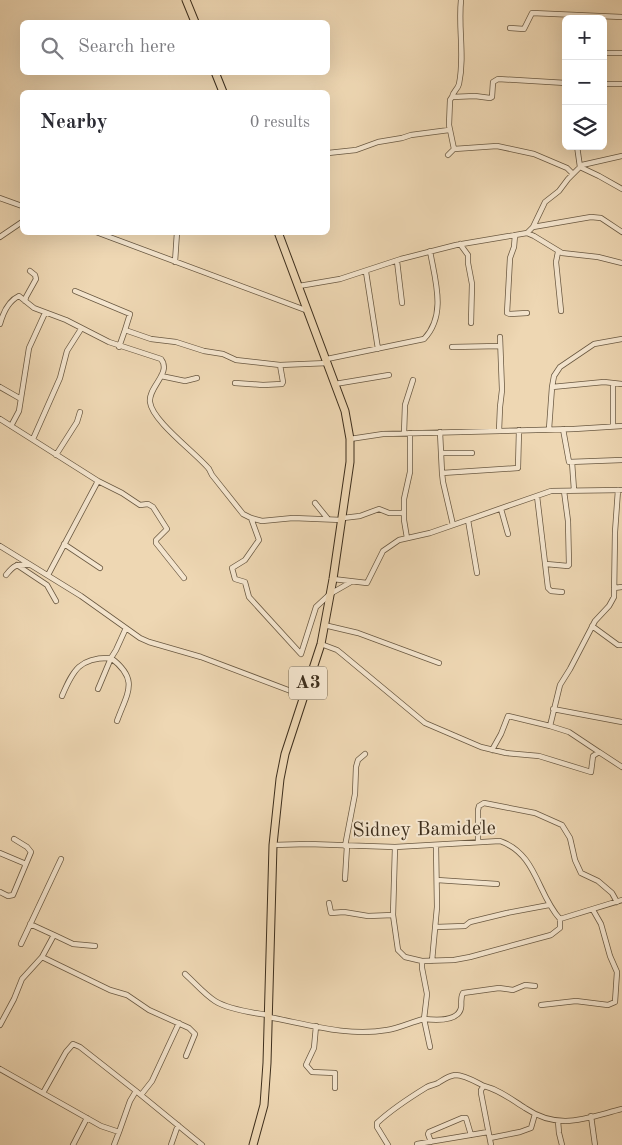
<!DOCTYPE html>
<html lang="en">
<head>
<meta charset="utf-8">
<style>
  body { margin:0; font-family:"Old Standard TT",serif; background:#f7f7f7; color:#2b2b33 }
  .controls { position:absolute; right:15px; top:15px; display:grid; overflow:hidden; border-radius:8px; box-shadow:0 5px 20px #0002 }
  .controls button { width:45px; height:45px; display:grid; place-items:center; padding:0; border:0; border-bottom:1px solid #e1e1e2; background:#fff; color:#2b2b33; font:25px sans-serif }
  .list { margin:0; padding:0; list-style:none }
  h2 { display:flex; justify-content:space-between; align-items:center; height:65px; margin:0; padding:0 20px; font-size:21px }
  h2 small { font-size:16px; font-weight:400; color:#7c7c81 }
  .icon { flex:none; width:28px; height:28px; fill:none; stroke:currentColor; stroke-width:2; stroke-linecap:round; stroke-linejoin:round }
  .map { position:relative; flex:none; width:622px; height:1145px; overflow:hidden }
  .search { position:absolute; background:#fff; box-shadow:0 5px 20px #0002; left:20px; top:20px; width:310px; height:55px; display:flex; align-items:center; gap:12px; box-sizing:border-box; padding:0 18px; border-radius:8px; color:#7c7c81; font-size:19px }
  .panel { position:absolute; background:#fff; box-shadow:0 5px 20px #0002; left:20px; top:90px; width:310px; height:145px; border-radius:8px }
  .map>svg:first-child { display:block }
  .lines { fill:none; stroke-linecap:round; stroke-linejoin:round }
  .minor-casing { stroke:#6a5942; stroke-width:6 }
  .highway-casing { stroke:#3e2f1d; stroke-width:9 }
  .minor { stroke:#f4e5ce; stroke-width:4.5 }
  .highway { stroke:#eed7b3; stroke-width:7 }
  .labels { text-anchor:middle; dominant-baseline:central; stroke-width:4; stroke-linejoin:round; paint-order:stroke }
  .shield { fill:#f4e5ce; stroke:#756652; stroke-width:1 }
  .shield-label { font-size:19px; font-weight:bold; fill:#3e2f1d }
  .street-label { font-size:20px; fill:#3e2f1d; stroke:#f4e5ce }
</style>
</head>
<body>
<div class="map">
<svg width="622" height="1145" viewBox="0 0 622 1145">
  <rect width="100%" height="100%" fill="#eed7b3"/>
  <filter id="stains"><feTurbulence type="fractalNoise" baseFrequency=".004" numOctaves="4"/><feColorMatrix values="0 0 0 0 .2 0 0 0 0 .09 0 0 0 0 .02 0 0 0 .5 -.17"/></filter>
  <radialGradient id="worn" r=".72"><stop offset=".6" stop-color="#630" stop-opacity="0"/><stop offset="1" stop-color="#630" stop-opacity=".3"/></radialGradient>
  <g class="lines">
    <g class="minor-casing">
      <path id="minor" d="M510 28 524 29 532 13 622 17
        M603 53H622
        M603 84H622
        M452 97C453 91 458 89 459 84 465 56 458 28 461 0
        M577 146 580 167 599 176 622 189
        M454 149 449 125 450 100 452 97 475 96 490 98 492 97 493 82 498 79 566 83
        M328 153 356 150 378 142 402 138 411 135 449 130
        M448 155 454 149 497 146 534 154 567 168 573 174
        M0 198 22 206
        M533 227 591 217 601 218 622 232
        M96 232 308 311
        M527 233 533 227 545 202 559 191 568 179 582 165 622 156
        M515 235 514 247 510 258 507 313 510 314 527 313
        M0 237 22 222
        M460 244 468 255V263L472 284 471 323
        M558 252 556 262 561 311
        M397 261 402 303
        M175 262 177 232
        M366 272 378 349
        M299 286 340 279 401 259 456 245 527 233 534 236 562 253 598 257 622 263
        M75 291 130 314 125 330
        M25 301 26 297 36 279 35 275 30 271
        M0 324C3 313 8 301 19 296L34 308 66 320 109 342 161 359C172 373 148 387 150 402 152 421 196 453 209 469L212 475 243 514 251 518 262 521 293 518 342 520
        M119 347 125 330 151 339 176 342 204 351 223 354 236 360 280 365 328 363
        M452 347 500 346
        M327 359 424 339C447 315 435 280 430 251
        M161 376 185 381 197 378
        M235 383 263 385 282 384 283 382 280 365
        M335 384 389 375
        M0 387 21 399
        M552 387 604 382 622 384
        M0 419 98 481 48 575
        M11 426 19 411 29 348 45 313
        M613 426V383
        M549 429 552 387 554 376 560 367 594 344 622 339
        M563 429 569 462 622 460
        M499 431 500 407 502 390 500 337
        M440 432 442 473 518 468 519 430
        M404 433 405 405 413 380
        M33 439 60 378 67 351 81 329
        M350 439 383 434 574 429 622 426
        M442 453H472
        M56 455 77 422 80 412
        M572 462 574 490
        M442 473 443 482 453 525
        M98 481 122 493 140 505 148 504 153 507 167 529 156 540V543L184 578
        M537 496 548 588 551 591 562 592
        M315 503 328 519
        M501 509 508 534
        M251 518 259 540 245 560 232 568 235 579 245 582 249 597 301 654 316 607 330 594 351 582
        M343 518 360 516 379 509 389 513H404
        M468 520 477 573
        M407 538 404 520V499L410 472V433
        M64 544 100 568
        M0 546 81 596 140 638 149 642 201 657 304 696
        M546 564 568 566 569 565 568 521 564 491
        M17 565 47 585 56 601
        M6 575C14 565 16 564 30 565
        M333 579 367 583 383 551 399 540 430 533 551 491 622 490
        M614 588 622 587
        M324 625 358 633 439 663
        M592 626 618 645H622
        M321 644 337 650 342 654 425 723 481 747 506 753 539 756 591 772 593 756 599 752 622 767
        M98 689 111 658C140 680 127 693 117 721
        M62 696C73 670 80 657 111 658L116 650 126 628
        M553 709 622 722
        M492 750 501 734 508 716 550 726
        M599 752 569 732 550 726 560 685 570 669 595 621 609 606 614 597 615 532 618 490
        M478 842V810L479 806 484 803 535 813 562 825 570 838 575 860 581 873 598 881 612 893 617 902
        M273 845 308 844 395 847 500 841C537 854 537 894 560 919L622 900
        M345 846 355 794 356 767 358 760 365 754
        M395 847 393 915 398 950 405 957 422 961 454 960 470 957 551 935 560 928V919
        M0 853 26 864
        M345 879 347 846
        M437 880 497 884
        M0 892 8 896 13 895 31 852 27 847 14 839
        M329 903 331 913 344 912 368 916 393 915
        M30 924 54 935
        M436 927 465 926 470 922 507 913 549 905
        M21 944 61 859
        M42 957 110 990 127 995 149 1010 189 1028 195 1034 186 1056
        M432 961 437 907 436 846
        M185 974C195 983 204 994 215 1001 228 1009 253 1013 268 1015
        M541 1005 576 1001 608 1005 615 1002 617 972 610 956 601 924 593 910
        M268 1017C307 1024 347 1037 387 1030 400 1028 411 1022 424 1019L427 994 422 968V961
        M0 1025 14 999 22 979 42 957 54 935 73 944 95 946
        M316 1026 314 1048 306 1065 312 1072 335 1073V1088
        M430 1047 424 1019C433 1020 458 1022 461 1008 462 1003 460 998 463 993L499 988 513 990 525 985 535 986
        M0 1069 101 1126 119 1132 130 1101 136 1091 202 1145
        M43 1093 66 1052 73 1044 80 1047 136 1091
        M141 1095 152 1081 179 1023
        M591 1116 595 1145
        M558 1121 559 1133 562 1145
        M490 1138 520 1132 531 1128 535 1114
        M431 1142 428 1134 429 1132 462 1118H466L471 1135
        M417 1144 488 1132
        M73 1145 87 1118
        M114 1145 119 1132
        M171 1145 178 1125
        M388 1145 377 1127V1123C392 1109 409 1098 427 1087 431 1085 434 1085 438 1083 443 1080 448 1076 455 1075 465 1075 476 1082 484 1086
        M491 1145 481 1093V1090L484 1086C500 1090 512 1100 525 1108 559 1131 586 1118 622 1109"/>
    </g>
    <g class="highway-casing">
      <path id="highway" d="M186 0 195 22
        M215 72 223 92
        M253 1145 264 1105 267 1063 273 845 280 779 285 754 321 644 333 579 350 462V439L345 411 278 232"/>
    </g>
    <use href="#minor" class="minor"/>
    <use href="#highway" class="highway"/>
  </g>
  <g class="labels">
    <rect class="shield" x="289" y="666.5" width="38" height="33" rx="4"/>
    <g class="shield-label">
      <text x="308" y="683">A3</text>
    </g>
    <g class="street-label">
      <text transform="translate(424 830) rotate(-1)">Sidney Bamidele</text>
    </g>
  </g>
  <rect width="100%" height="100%" filter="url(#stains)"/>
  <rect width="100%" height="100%" fill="url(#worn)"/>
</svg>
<div class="controls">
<button>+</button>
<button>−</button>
<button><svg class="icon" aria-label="layers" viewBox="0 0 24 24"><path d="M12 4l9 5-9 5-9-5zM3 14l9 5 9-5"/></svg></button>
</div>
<div class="search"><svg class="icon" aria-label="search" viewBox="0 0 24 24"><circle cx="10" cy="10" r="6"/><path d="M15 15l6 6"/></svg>Search here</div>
<section class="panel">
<h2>Nearby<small>0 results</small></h2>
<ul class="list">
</ul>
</section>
</div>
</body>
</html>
